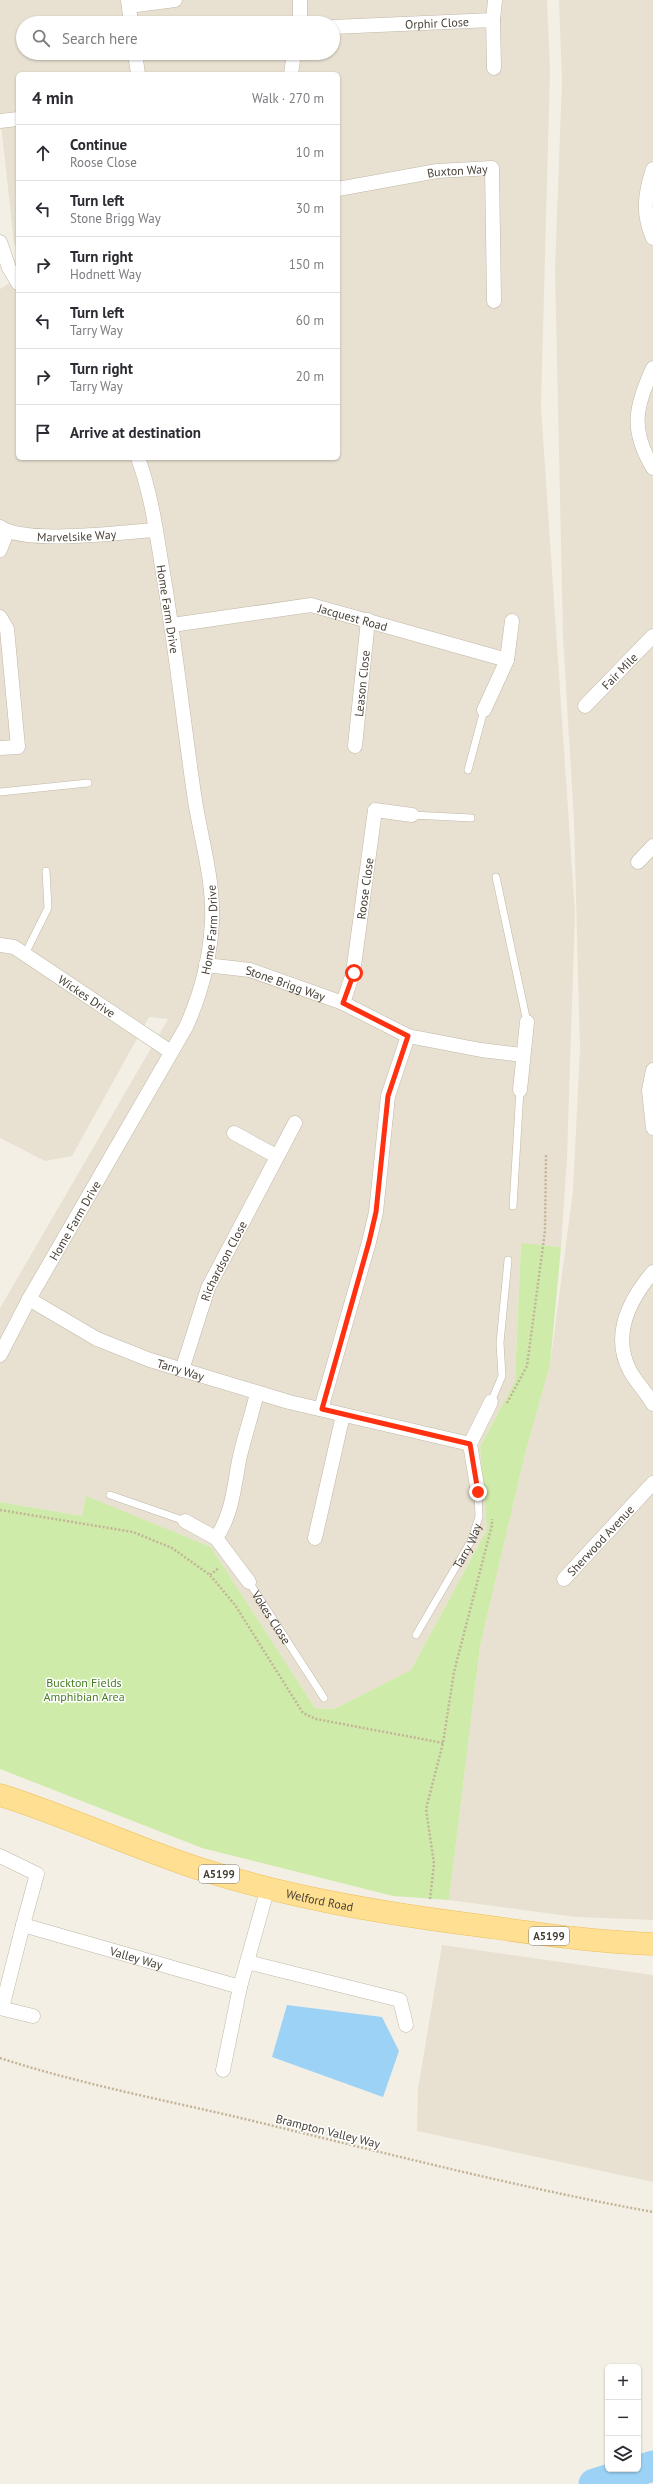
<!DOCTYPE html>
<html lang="en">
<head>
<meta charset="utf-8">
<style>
  body { margin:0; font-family:"PT Sans",sans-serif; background:#f2f2f3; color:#2b2b33 }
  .controls { position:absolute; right:12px; bottom:12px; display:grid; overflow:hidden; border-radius:6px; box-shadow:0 1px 3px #0004 }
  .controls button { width:36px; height:36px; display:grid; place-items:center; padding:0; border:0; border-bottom:1px solid #e1e1e2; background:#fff; color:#2b2b33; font:20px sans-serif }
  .stop { position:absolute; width:12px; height:12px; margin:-9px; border:3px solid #ff3110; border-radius:50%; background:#fff }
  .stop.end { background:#ff3110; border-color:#fff; box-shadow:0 1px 4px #0008 }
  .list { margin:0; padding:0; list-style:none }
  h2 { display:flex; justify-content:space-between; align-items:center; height:52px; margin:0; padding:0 16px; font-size:17px }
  h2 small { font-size:13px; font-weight:400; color:#7c7c81 }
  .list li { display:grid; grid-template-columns:26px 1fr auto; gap:12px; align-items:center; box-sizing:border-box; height:56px; padding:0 16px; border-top:1px solid #e1e1e2 }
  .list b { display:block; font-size:15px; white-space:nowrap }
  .list p { margin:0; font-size:13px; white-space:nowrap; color:#7c7c81 }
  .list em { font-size:13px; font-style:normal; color:#7c7c81 }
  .icon { flex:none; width:22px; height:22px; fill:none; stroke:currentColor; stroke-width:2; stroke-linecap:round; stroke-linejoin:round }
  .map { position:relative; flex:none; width:653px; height:2484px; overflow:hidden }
  .search { position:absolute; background:#fff; box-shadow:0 1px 3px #0004; left:16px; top:16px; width:324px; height:44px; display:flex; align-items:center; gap:10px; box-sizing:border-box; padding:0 14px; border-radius:22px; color:#7c7c81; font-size:15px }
  .panel { position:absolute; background:#fff; box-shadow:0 1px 3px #0004; left:16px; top:72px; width:324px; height:388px; border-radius:6px }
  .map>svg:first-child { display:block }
  .residential { fill:#e8e1d2; fill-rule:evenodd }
  .green { fill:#cfebaa }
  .water { fill:#9cd2f5 }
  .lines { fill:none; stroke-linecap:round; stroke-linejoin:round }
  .river { stroke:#9cd2f5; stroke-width:31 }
  .lane-casing { stroke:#c0b7a6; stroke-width:8 }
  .street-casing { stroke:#c0b7a6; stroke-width:15 }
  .primary-casing { stroke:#ecbf5a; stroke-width:23 }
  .path { stroke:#c3b397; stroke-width:2.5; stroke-dasharray:2 2; stroke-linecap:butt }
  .lane { stroke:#fff; stroke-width:7 }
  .street { stroke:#fff; stroke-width:14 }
  .primary { stroke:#ffdf92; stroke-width:22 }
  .route { stroke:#ff3110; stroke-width:5 }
  .labels { text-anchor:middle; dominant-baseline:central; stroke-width:3; stroke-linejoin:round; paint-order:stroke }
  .shield { fill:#fff; stroke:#7e7971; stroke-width:1 }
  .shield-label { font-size:11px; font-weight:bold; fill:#463f34 }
  .street-label { font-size:12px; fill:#463f34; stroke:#fff }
  .park-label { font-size:12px; fill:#467c23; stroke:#fff }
</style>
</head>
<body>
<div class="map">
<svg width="653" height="2484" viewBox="0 0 653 2484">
  <rect width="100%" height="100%" fill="#f4efe5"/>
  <path class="residential" d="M0 0H547L550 70 541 406 575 913 567 1158 561 1247 521 1244 515 1381 480 1447 487 1529 411 1670 334 1709 315 1708 211 1547 86 1497 82 1516 0 1502V1308L168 1019 149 1017 72 1156 45 1161 0 1138V289L18 278V458H338V74H18V250L14 243 0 116ZM23 23H333V53H23Z
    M559 0H653V1920L576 1917 449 1900 480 1647 525 1454 550 1365 573 1191 580 1049 574 822 563 637 555 269 562 81Z
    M442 1945 653 1975V2182L417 2131 418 2089Z"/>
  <path class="green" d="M521 1243 561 1247 550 1365 525 1454 480 1647 449 1900 393 1896 202 1848 0 1769V1502L82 1516 86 1496 211 1547 315 1708 334 1709 411 1670 487 1529 480 1447 515 1381Z"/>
  <path class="water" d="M287 2005 382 2017 399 2051 383 2097 272 2057Z"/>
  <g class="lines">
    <path class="river" d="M594 2484 653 2466"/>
    <g class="lane-casing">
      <g id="lane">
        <path d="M468 770 484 710"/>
        <path d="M0 792 88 783"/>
        <path d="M412 815 471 818"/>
        <path d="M496 877 527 1022"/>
        <path d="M25 954 48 908 46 871"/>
        <path d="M513 1206 520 1090"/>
        <path d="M491 1402 502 1376 500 1343 508 1260"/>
        <path d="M110 1495 185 1521"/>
        <path id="s1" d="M249 1582 324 1698"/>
        <path id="s2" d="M416 1635 471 1541 479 1517 478 1492"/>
      </g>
    </g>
    <g class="street-casing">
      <g id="street">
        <path d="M128 0 131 23"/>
        <path d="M300 0V23"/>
        <path d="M129 6 175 0"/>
        <path d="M493 20 495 0"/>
        <path id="s3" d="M333 27 493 20 494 68"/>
        <path d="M135 53 138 74"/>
        <path d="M291 74 294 53"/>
        <path d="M0 121 18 119"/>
        <path d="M653 169C645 193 642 214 653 238"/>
        <path id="s4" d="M338 189 437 171 492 168 494 301"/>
        <path d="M0 242 9 268 18 283"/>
        <path d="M653 368C635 407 630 430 653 468"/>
        <path id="s5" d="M0 527C26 545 121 532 155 530"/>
        <path d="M0 550 7 532"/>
        <path d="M0 617 7 629 18 747 0 748"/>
        <path id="s6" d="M172 625 311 605 507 660"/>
        <path id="s7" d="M585 706 653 636"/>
        <path d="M484 710 507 660 512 621"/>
        <path id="s8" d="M355 746 368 620"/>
        <path d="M638 862 653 846"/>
        <path id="s9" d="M0 945 14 947 171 1052"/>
        <path id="s10" d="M206 965 250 970 343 1003 408 1036 481 1050 522 1055"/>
        <path id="s11" d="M343 1003 353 973 375 810 412 815"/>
        <path d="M653 1070 649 1090 653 1128"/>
        <path d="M520 1090 527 1022"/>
        <path d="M234 1133 276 1156"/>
        <path d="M653 1272C630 1299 611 1335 630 1371 636 1382 646 1392 653 1404"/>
        <path id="s12" d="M29 1299 97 1339 150 1360 289 1402 470 1444"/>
        <path id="s13" d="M0 1355 29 1299 186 1027C201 994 210 958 212 922 214 879 200 836 194 794 183 718 175 642 162 567 156 530 151 493 138 458"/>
        <path id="s14" d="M182 1370 208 1288 295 1123"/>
        <path d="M321 1409 369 1242 376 1212 388 1096 408 1036"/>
        <path d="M478 1492 470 1444 491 1402"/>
        <path d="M185 1521 216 1538 249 1582"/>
        <path d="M216 1538C233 1514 234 1484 240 1456 245 1435 252 1414 257 1393"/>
        <path d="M315 1538 343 1415"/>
        <path id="s15" d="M564 1579 653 1483"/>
        <path id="s16" d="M0 1856 37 1874 23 1925 240 1987 268 1887"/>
        <path d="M247 1962 400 2000 406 2025"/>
        <path d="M0 2008 33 2016"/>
        <path d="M2 2008 23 1925"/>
        <path d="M223 2070 240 1987"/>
      </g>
    </g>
    <g class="primary-casing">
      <g id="primary">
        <path id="s17" d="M0 1795C67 1816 130 1846 197 1868 287 1897 381 1913 475 1925 534 1933 593 1942 653 1944"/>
      </g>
    </g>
    <path class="path" d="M507 1403 527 1366 545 1231 546 1155
      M0 1510 133 1532 172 1548 210 1575 235 1605 303 1713 316 1719 443 1743
      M210 1575 219 1568
      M430 1899 434 1864 426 1809 443 1743 454 1672 492 1525V1519
      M0 2058C80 2084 164 2100 245 2119 381 2152 516 2187 653 2212"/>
    <use href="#lane" class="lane"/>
    <use href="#street" class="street"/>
    <use href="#primary" class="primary"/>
  </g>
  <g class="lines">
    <path class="route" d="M354 973 343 1003 408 1036 388 1096 376 1212 369 1242 322 1409 470 1444 478 1492"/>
  </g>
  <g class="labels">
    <g class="shield">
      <rect x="199" y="1865" width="40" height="18" rx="3"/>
      <rect x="529" y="1927" width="40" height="18" rx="3"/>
    </g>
    <g class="shield-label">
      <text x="219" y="1874">A5199</text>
      <text x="549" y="1936">A5199</text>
    </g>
    <g class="street-label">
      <text stroke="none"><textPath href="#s3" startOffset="104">Orphir Close</textPath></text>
      <text stroke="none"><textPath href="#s4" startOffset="121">Buxton Way</textPath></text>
      <text stroke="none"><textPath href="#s5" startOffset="78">Marvelsike Way</textPath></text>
      <text transform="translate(168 609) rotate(81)">Home Farm Drive</text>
      <text stroke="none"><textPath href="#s6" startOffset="184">Jacquest Road</textPath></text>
      <text stroke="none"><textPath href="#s7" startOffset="49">Fair Mile</textPath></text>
      <text stroke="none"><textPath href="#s8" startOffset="63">Leason Close</textPath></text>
      <text stroke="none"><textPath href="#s11" startOffset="117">Roose Close</textPath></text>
      <text stroke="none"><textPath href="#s13" startOffset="478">Home Farm Drive</textPath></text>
      <text stroke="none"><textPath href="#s10" startOffset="82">Stone Brigg Way</textPath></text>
      <text stroke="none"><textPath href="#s9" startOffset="102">Wickes Drive</textPath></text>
      <text stroke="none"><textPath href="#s13" startOffset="154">Home Farm Drive</textPath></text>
      <text stroke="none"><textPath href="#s14" startOffset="117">Richardson Close</textPath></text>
      <text stroke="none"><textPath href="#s12" startOffset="168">Tarry Way</textPath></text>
      <text stroke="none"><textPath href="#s15" startOffset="53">Sherwood Avenue</textPath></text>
      <text stroke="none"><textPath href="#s2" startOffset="103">Tarry Way</textPath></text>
      <text stroke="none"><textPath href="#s1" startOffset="42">Vokes Close</textPath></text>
      <text stroke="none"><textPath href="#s17" startOffset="337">Welford Road</textPath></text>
      <text stroke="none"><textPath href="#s16" startOffset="212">Valley Way</textPath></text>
      <text transform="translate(328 2131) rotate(14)">Brampton Valley Way</text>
    </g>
    <g class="park-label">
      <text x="84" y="1682">Buckton Fields<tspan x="84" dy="14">Amphibian Area</tspan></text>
    </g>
  </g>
</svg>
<div class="controls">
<button>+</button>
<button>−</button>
<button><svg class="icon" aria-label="layers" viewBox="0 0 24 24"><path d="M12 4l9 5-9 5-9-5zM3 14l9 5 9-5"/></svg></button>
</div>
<div class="stop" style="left:354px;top:973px"></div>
<div class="stop end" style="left:478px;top:1492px"></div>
<div class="search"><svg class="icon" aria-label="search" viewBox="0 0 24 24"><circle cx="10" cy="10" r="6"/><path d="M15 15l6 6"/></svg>Search here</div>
<section class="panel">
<h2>4 min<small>Walk · 270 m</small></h2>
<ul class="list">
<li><svg class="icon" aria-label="ahead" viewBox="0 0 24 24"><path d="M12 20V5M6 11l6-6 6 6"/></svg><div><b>Continue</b><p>Roose Close</p></div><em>10 m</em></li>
<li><svg class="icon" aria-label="left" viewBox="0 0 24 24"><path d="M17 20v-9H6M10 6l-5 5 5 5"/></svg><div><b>Turn left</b><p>Stone Brigg Way</p></div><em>30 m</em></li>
<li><svg class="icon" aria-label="right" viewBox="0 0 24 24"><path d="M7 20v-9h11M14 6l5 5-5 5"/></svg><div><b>Turn right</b><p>Hodnett Way</p></div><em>150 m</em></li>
<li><svg class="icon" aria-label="left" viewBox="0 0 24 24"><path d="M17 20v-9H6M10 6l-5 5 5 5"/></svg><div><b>Turn left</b><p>Tarry Way</p></div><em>60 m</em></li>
<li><svg class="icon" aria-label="right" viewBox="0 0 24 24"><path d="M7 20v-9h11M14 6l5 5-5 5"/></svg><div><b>Turn right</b><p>Tarry Way</p></div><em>20 m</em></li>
<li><svg class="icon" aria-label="arrive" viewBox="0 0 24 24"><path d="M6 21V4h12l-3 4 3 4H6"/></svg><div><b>Arrive at destination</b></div></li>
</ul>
</section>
</div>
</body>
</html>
